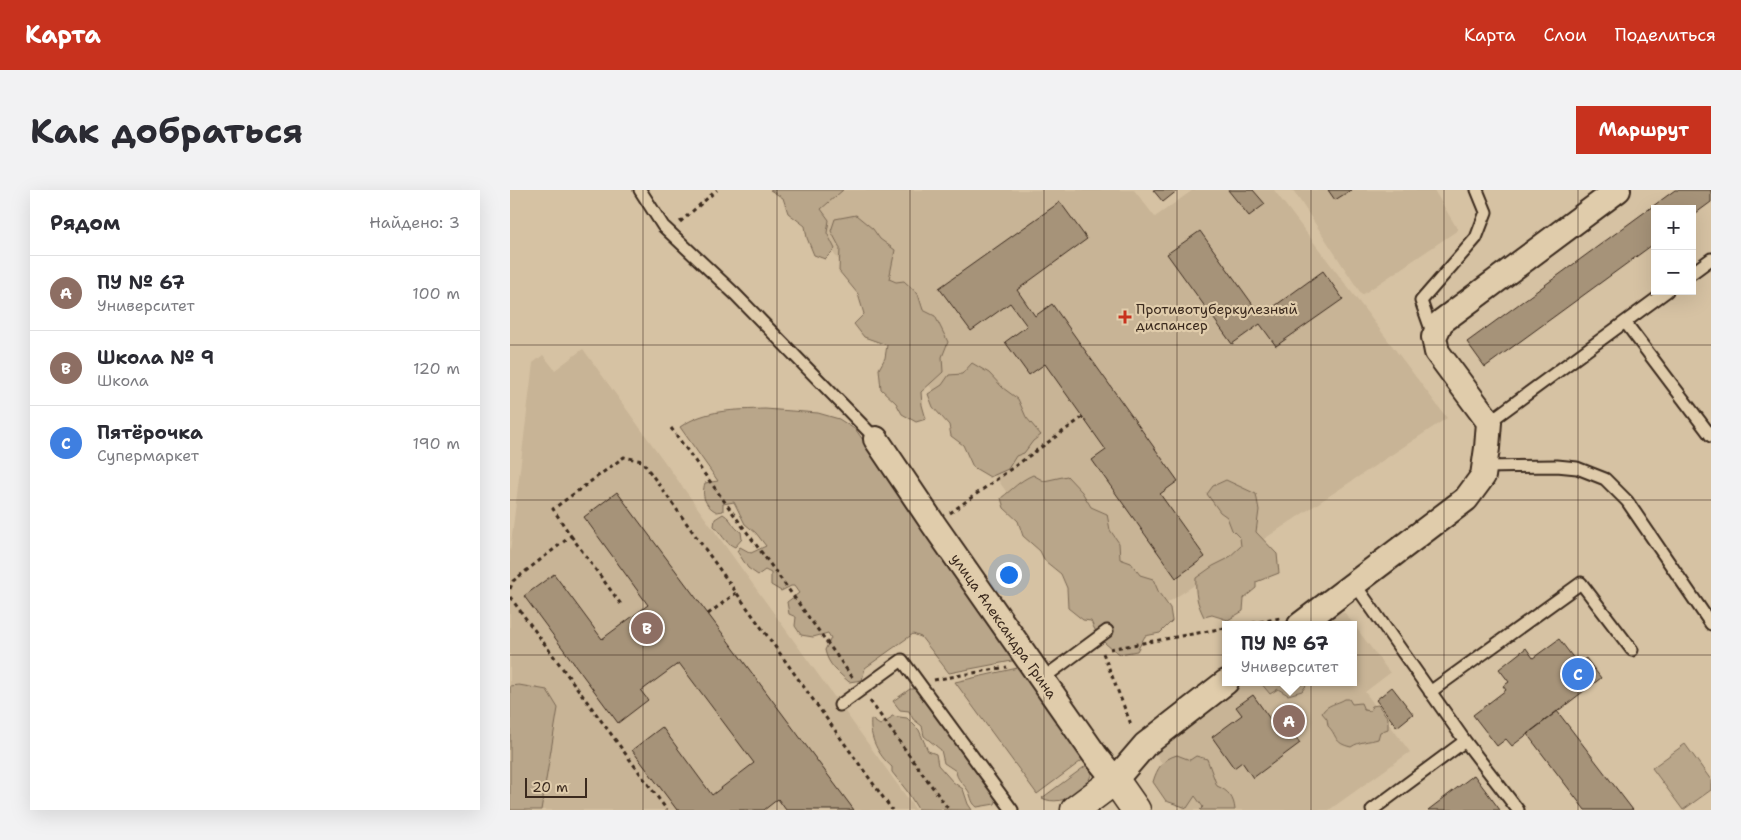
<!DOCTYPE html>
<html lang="ru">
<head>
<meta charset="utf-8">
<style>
  body { margin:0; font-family:"Shantell Sans",sans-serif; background:#f2f2f3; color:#2b2b33 }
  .controls { position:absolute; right:15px; top:15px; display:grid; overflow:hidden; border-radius:0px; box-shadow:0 5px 20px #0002 }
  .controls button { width:45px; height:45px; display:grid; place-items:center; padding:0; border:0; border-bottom:1px solid #e1e1e2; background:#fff; color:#2b2b33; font:25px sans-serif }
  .scale { position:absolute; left:15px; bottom:12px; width:62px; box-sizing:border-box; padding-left:5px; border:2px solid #3b2a1e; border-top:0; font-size:14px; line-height:18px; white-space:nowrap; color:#3b2a1e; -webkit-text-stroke:4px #e0ccab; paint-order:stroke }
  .you { position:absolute; left:498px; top:384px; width:18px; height:18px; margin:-12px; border:4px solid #fff; border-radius:50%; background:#1a73e8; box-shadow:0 0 0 8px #1a73e833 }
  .badge { display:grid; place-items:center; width:32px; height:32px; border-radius:50%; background:#c8321e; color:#fff; font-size:16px; font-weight:700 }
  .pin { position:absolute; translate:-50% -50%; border:2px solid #fff; box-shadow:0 1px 5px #0006 }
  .popup { position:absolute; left:712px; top:431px; width:135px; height:65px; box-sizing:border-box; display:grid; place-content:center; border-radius:0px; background:#fff; filter:drop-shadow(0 1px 4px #0005); font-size:16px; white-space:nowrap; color:#7c7c81 }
  .popup b { font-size:19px; color:#2b2b33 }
  .popup::after { content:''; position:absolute; left:50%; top:100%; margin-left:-10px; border:10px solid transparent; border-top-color:#fff }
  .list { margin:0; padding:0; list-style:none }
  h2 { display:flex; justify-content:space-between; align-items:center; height:65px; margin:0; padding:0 20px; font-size:21px }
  h2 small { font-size:16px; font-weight:400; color:#7c7c81 }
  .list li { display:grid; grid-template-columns:32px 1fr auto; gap:15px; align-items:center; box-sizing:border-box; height:75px; padding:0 20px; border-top:1px solid #e1e1e2 }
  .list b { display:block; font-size:19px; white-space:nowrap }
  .list p { margin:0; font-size:16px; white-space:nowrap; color:#7c7c81 }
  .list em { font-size:16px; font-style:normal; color:#7c7c81 }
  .map { position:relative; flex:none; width:1201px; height:620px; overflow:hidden; border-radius:0px }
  header { display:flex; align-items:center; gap:30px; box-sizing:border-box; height:70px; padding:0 25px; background:#c8321e; color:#fff }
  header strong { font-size:24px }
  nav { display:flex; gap:28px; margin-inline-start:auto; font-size:18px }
  .intro { display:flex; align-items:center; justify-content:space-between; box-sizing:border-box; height:120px; padding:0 30px }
  h1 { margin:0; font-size:35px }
  .button { padding:12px 22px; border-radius:0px; background:#c8321e; color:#fff; font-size:18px; font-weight:700 }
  main { display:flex; gap:30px; padding:0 30px }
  aside { flex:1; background:#fff; border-radius:0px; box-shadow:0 5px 20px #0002 }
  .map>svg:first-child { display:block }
  .built { fill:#c8b496 }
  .green { fill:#b9a68a; stroke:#7a6854 }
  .building { fill:#a69379; stroke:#3b2a1e }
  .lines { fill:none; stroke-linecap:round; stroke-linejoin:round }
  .lane-casing { stroke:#3b2a1e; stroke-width:15 }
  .street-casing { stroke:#3b2a1e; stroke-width:28 }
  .secondary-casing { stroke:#3b2a1e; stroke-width:31 }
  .path { stroke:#3b2a1e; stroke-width:3; stroke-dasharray:4 4; stroke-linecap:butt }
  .lane { stroke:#e0ccab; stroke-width:11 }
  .street { stroke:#e0ccab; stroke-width:24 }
  .secondary { stroke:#e0ccab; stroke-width:28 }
  .grid { fill:none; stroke:#3b2a1e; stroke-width:1; stroke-opacity:0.55 }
  .poi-dot { fill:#c8321e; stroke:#e0ccab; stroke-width:2 }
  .labels { text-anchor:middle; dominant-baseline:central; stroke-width:4.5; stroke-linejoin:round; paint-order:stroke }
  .poi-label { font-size:14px; fill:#3b2a1e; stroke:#e0ccab; text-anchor:start }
  .street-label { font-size:14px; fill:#3b2a1e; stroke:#e0ccab }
</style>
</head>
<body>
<header>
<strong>Карта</strong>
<nav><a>Карта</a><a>Слои</a><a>Поделиться</a></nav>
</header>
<div class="intro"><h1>Как добраться</h1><a class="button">Маршрут</a></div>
<main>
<aside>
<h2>Рядом<small>Найдено: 3</small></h2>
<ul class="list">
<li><span class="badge" style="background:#8d6e63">A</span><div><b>ПУ № 67</b><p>Университет</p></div><em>100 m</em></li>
<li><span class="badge" style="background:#8d6e63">B</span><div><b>Школа № 9</b><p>Школа</p></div><em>120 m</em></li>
<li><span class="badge" style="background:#3f7fe0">C</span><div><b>Пятёрочка</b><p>Супермаркет</p></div><em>190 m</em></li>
</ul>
</aside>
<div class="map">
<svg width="1201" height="620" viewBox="0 0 1201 620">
  <rect width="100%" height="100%" fill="#d6c2a3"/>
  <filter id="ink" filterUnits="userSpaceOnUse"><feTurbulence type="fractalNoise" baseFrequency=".02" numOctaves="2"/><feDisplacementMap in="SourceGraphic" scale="10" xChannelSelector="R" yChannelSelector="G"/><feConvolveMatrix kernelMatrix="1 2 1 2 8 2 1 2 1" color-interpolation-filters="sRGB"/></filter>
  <g filter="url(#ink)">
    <path class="built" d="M301 0H624L645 27 683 0H764L937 228 603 449 285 10Z
      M783 0H924L948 40 852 105Z
      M73 159 406 620H0V362L23 173 33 165 45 180Z
      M828 422 835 423 880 483 855 502 900 562 819 620H674L647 582 653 575 643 559 734 492H843V435H811Z"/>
    <path class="green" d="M260 0H333L311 19 319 30 317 43 325 59 315 69 304 65 297 48 295 36 278 23 273 8Z
      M346 25 363 39 370 49 385 60 379 89 386 92 394 91 408 104 413 120 425 126 438 152 432 167 433 182 411 202 412 215 416 229 406 232 392 224 386 213 371 199 369 179 375 168 377 155 354 147 344 134 354 124 348 104 329 81 330 58 321 41 325 29Z
      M462 173 479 183 493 198 508 209 516 227 531 245 523 251 514 263 506 266 498 279 480 287 463 277 453 255 441 246 439 235 423 217 418 204 432 195 439 185 452 184Z
      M255 219 308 223 329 229 346 240 507 470 439 483 411 447 403 444 355 478 352 490 339 492C328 482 318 475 315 460L321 448 318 443 303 447 291 445 285 436 286 427 279 424 277 412 289 403 284 396H281L271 401 261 395V383L255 380 248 385 238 378 227 361 230 357 241 363 256 356 246 343 235 334 224 312 213 314V321L207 322C195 316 191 306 195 293L208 291 170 237C196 219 225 220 255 219Z
      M523 285 534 291 557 286 572 302 581 317 597 324 600 340 609 353 610 369 621 373 630 385 643 389 649 403 660 418 662 431 650 443 635 446 627 461 610 464C595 455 587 447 581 431L573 430 558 418 557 398 551 384 535 371 530 361 513 346 508 331 494 318 491 308C503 299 509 291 523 285Z
      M716 290 746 304 749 320 746 342 767 364 769 383 746 392V398L734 408 733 421 718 430 702 425 694 427C687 413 685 404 686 388L703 376 717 369 731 356 730 348 722 340 717 327 710 322 697 304 703 296Z
      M213 324C223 330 222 337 231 342L232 349 225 357C215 353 211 343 204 336L205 329Z
      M512 477 578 566 527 604 445 492Z
      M750 492H810L798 493 792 501 778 505 768 499 760 504Z
      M9 495 37 500 48 518 31 620H0V496Z
      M400 499H410L489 605 485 614 467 617C460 612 462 605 457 599 452 592 447 590 446 581L434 573 431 560 414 546 412 536 403 529 399 521 390 520 383 511Z
      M835 509H839L842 514 851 513 854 520 860 521 862 516 868 515 878 528V539L870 542 868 549C858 552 850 551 841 557 823 553 828 546 818 536L817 529 812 523C817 514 827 514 835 509Z
      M382 526 397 528 409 540 418 561 426 564 428 575 443 592 453 599 458 614 462 620 408 619 397 601 382 582V577C368 565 359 547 361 529L370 535 379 530Z
      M1175 554 1201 590V600L1173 620 1142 578Z
      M667 565 680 570 686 566 697 569 707 596C719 601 724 608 725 620H690L693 617 685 606 677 618 656 611 643 592C647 578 653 569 667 565Z
      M581 572C588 596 553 619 532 608Z"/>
    <path class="building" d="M643 0H668L653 12Z
      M718 0H743L755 14 739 26Z
      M818 0H841L825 10Z
      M1165 0H1201V12L1182 26V19H1145V53L975 177 957 152Z
      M550 12 577 49 507 100 525 126 542 114 668 291 650 304 695 367 666 388 582 270 596 260 535 174 519 185 495 152 517 136 500 113 461 141 429 98Z
      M690 41 751 126 813 81 833 109 766 156 750 134 722 154 657 64Z
      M107 302 198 424 344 620H276L268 609 254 620H167L122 560 152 537 202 605 244 573 169 473 131 501 138 510 108 533 14 406 44 384 92 449 138 415 74 327Z
      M1049 449 1068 474 1076 468 1091 488 1002 556 996 549 987 556 963 525 996 500 993 496 999 492 989 479 1016 458 1023 468Z
      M882 497 903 524 887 537 866 510Z
      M743 505 770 543 778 537 790 553 743 588 732 572 724 578 702 547 732 525 726 517Z
      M1047 521 1123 620H1075L1017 544Z
      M964 585 990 620H918Z"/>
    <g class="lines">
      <g class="lane-casing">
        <path id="lane" d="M130 0 153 36 225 104 366 249
          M1182 83 1201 69
          M1115 132 1201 246
          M923 145 911 111 966 48 976 22 967 0
          M979 232 1157 101
          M974 277 1047 276 1067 278 1095 289 1117 311 1201 434
          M844 393 955 551 1008 620
          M532 489 597 441
          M920 502 1071 393 1122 460
          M330 515 392 470 502 620
          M862 620 955 551"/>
      </g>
      <g class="street-casing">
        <path id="street" d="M366 249 424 335 585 565 605 590 635 555 716 492
          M790 435 956 309 973 286 977 258 979 232 927 162 924 147 931 132 1108 0"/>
      </g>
      <g class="secondary-casing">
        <path id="secondary" d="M565 620 605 590 626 620"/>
      </g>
      <path class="path" d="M170 32 207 0
        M161 238 343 488
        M440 323 573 227
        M61 346 113 417
        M0 399 3 391 61 346 43 319 114 267 132 271 382 620
        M0 407 157 620
        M198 424 226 403
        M734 435 770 428
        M600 459 715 438
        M593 463 622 537
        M424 490 497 477
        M360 511 439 620"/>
      <use href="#lane" class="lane"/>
      <use href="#street" class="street"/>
      <use href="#secondary" class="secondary"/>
    </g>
  </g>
  <path class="grid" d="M133 0V620M267 0V620M400 0V620M534 0V620M667 0V620M801 0V620M934 0V620M1068 0V620M0 155H1201M0 310H1201M0 465H1201"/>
  <path class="poi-dot" d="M612.5 119.5h5v5h5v5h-5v5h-5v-5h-5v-5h5z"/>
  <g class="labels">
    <g class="poi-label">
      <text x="626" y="119">Противотуберкулезный<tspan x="626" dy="16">диспансер</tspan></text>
    </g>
    <g class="street-label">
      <text transform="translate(494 436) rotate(55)">улица Александра Грина</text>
    </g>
  </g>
</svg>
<div class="controls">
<button>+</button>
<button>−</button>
</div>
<div class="scale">20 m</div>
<div class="you"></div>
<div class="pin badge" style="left:779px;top:531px;background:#8d6e63">A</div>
<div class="popup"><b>ПУ № 67</b>Университет</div>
<div class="pin badge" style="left:137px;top:438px;background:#8d6e63">B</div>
<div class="pin badge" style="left:1068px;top:484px;background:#3f7fe0">C</div>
</div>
</main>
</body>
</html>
